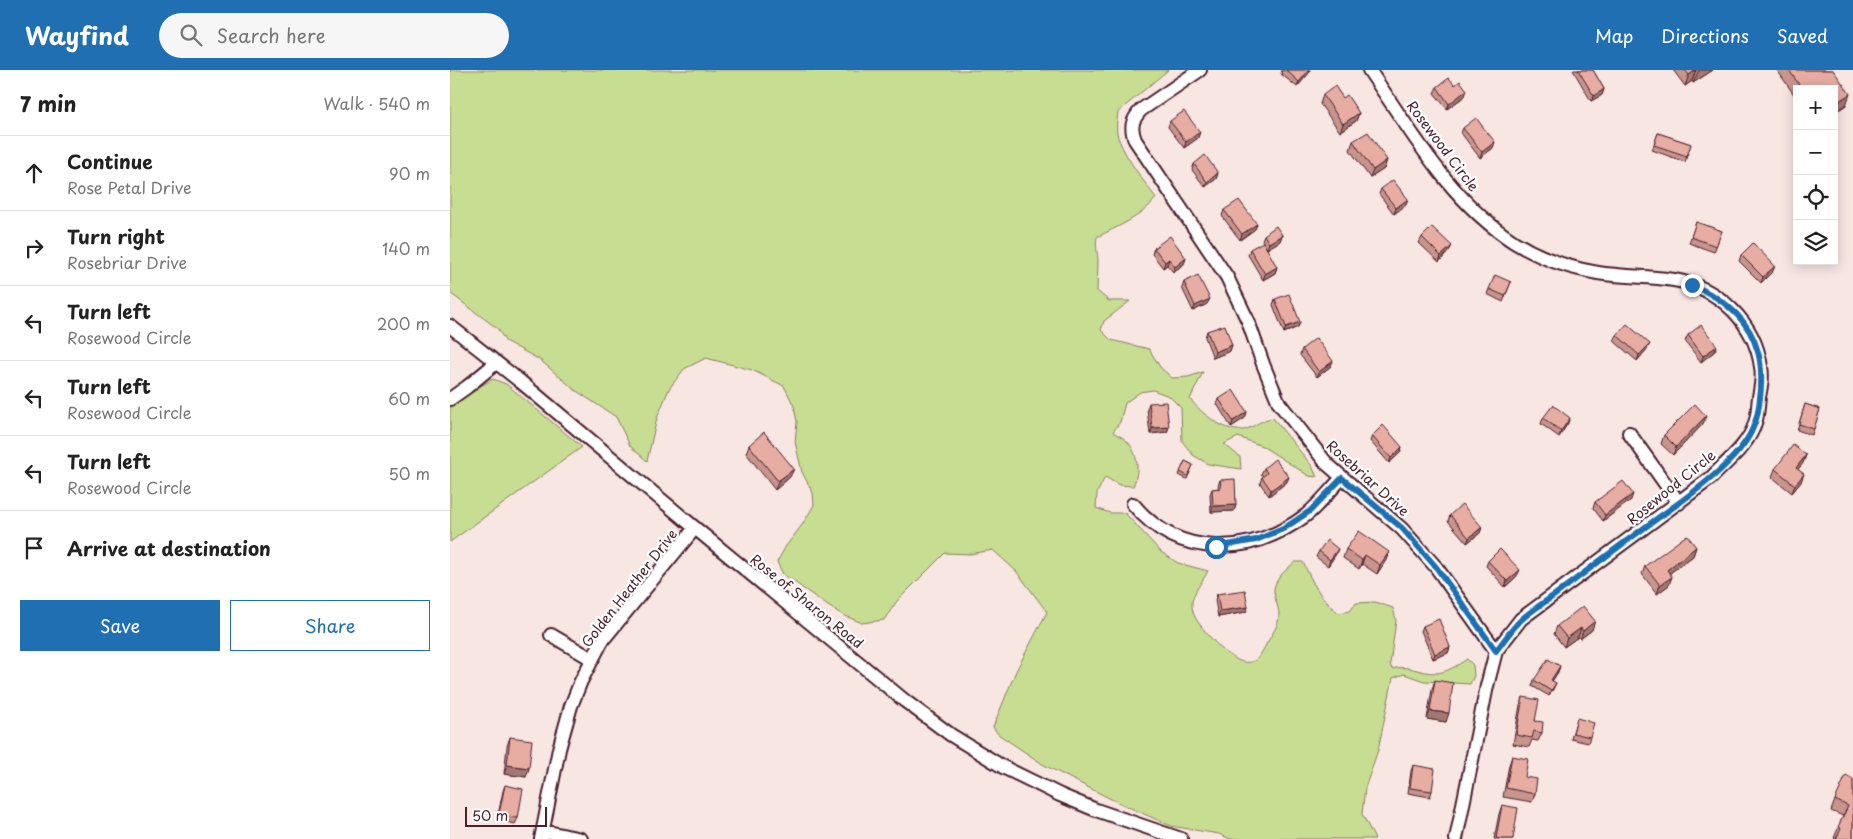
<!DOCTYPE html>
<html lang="en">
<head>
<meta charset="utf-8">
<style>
  body { margin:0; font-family:"Playpen Sans",sans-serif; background:#f6f6f6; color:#222 }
  .controls { position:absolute; right:15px; top:15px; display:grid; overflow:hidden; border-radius:0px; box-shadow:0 2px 12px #0003 }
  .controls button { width:45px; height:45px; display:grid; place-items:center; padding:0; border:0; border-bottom:1px solid #e0e0e0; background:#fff; color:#222; font:25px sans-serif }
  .scale { position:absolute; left:15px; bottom:12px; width:82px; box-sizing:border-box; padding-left:5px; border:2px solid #4a1f2b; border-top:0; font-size:14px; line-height:18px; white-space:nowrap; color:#4a1f2b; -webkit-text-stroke:4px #fff; paint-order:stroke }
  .stop { position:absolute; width:15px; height:15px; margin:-11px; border:4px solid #1f6fb2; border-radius:50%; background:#fff }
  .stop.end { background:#1f6fb2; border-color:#fff; box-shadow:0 1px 5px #0008 }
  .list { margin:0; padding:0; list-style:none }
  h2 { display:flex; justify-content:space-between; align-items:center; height:65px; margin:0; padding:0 20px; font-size:21px }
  h2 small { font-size:16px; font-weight:400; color:#767676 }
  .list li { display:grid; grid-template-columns:32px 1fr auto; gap:15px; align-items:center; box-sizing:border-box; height:75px; padding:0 20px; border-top:1px solid #e0e0e0 }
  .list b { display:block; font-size:19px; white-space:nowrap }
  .list p { margin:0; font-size:16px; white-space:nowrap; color:#767676 }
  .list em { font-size:16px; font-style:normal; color:#767676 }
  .actions { display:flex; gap:10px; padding:15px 20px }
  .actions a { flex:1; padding:11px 0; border:1px solid #1f6fb2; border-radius:0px; text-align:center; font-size:18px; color:#1f6fb2 }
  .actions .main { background:#1f6fb2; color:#fff }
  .icon { flex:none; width:28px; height:28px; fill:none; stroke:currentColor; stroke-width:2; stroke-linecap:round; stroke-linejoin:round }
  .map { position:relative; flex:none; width:1403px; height:769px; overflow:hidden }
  header { display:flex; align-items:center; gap:30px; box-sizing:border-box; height:70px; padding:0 25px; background:#1f6fb2; color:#fff }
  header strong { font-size:24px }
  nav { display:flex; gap:28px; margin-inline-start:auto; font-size:18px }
  .search { width:350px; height:45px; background:#f6f6f6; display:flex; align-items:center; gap:12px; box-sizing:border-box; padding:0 18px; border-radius:28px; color:#767676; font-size:19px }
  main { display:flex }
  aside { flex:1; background:#fff }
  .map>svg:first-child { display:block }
  .green { fill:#c7dd92; stroke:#887e5e }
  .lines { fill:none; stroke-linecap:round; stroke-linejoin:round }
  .minor-casing { stroke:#4a1f2b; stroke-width:16 }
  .minor { stroke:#fff; stroke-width:12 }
  .wall { fill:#c7958c; stroke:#4a1f2b }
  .shaded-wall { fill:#a27972; stroke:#4a1f2b }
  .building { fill:#e7ada3; stroke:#4a1f2b }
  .route { stroke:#1f6fb2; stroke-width:6 }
  .labels { text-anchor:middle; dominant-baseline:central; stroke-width:4.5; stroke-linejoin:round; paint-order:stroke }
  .street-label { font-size:14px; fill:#4a1f2b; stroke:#fff }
</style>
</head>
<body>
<header>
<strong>Wayfind</strong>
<div class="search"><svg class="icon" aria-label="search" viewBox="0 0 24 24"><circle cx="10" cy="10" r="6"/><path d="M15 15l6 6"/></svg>Search here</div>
<nav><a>Map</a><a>Directions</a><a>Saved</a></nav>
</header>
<main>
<aside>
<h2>7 min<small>Walk · 540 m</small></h2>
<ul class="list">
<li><svg class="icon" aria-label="ahead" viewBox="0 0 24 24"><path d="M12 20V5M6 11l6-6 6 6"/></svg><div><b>Continue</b><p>Rose Petal Drive</p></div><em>90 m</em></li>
<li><svg class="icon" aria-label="right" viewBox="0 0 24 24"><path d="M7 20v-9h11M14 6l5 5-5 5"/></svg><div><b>Turn right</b><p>Rosebriar Drive</p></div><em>140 m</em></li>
<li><svg class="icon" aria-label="left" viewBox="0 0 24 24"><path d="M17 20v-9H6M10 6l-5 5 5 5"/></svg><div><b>Turn left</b><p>Rosewood Circle</p></div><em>200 m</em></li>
<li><svg class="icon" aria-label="left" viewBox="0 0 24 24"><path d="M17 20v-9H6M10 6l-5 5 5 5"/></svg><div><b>Turn left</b><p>Rosewood Circle</p></div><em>60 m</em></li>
<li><svg class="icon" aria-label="left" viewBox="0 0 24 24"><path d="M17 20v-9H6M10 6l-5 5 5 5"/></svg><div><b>Turn left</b><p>Rosewood Circle</p></div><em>50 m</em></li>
<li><svg class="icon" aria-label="arrive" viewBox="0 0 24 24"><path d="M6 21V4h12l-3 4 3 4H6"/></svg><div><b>Arrive at destination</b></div></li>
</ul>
<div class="actions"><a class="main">Save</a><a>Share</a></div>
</aside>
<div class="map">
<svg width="1403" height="769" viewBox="0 0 1403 769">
  <rect width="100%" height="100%" fill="#f8e6e3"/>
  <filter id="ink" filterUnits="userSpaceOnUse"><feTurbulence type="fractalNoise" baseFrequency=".02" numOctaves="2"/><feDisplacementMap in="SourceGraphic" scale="10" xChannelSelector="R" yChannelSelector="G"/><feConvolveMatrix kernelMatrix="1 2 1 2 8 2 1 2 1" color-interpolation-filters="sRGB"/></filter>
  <g filter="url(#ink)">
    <path class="green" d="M0 0H718L668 42C667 51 665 61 669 70 677 90 693 110 706 128 692 147 667 157 647 167 645 176 648 183 648 192 648 202 647 211 647 221L659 231H680L654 251 651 260 661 270 699 279 710 297 722 308 738 307 753 302 740 329C750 342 778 366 797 359 806 355 813 349 823 348L862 396 867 407 859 406 812 376 788 367 774 374 790 387 791 399 758 394 743 385 732 371 731 338 719 326 703 320 690 322 675 333 670 352 663 362C667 365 673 367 677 371 688 383 690 401 683 416L669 415 655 407 647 423 646 438 660 443H675L711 482 728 493 758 501C747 521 734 531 748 552 758 566 789 604 807 589 811 585 814 578 817 573 822 564 829 555 829 545 829 536 823 527 824 519 826 507 837 499 845 492H853C862 512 871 530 889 543L900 541 906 533 925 532 943 538 946 550 940 594 942 599C957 594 970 603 985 603 996 603 1008 595 1017 589L1023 595 1024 606 1020 614 974 611 954 604 943 608 928 680 915 718 912 744 925 769H780L769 764 721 756 663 730 594 695 548 664 543 657 566 601 597 542 567 502 543 480 520 484 495 483 447 531 434 550 412 553 393 545 378 536 333 504 327 492 336 476 352 455 364 435 363 423 352 402 345 372 347 352 344 336 334 316 302 300 256 288 234 299 219 319 207 348 197 391 180 376 166 347 125 320 90 290 55 271 48 259 0 223Z
      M43 309 56 314 132 377 0 472V338L27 318Z"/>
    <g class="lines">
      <g class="minor-casing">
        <path id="minor" d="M750 0 691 40C682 50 680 57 685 70L777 207 798 251 813 294 829 333 877 394 952 459 986 497 1046 581
          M919 0C961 61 1000 131 1064 172 1090 188 1118 198 1148 203 1173 207 1199 206 1224 210 1268 217 1305 252 1311 297 1313 307 1311 317 1309 327 1308 335 1308 345 1305 353 1299 375 1276 392 1261 408L1071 549 1046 581 1037 616 1006 769
          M0 256 71 312 245 458 455 631 501 665 553 697 610 725 646 740 731 769
          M0 329 17 317 46 293
          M1179 363 1229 433
          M683 434C729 490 800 486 855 446 867 437 882 418 892 408
          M101 565 142 589
          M93 761 131 769
          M91 769 109 679 121 636 131 611 152 571 245 458"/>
      </g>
      <use href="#minor" class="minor"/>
    </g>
    <path class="wall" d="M832 0H860L859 3 847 17 831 4Z
      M1123 0H1143L1154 19 1152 25 1141 31Z
      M1223 0H1263L1243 13 1242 11 1235 16Z
      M1327 0H1383L1396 35 1384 43V19H1347V29Z
      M1005 15 1015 26 997 39 984 23 987 17Z
      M873 25 893 28 909 43 906 51 890 62 870 34Z
      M720 51 748 68 734 78 718 57Z
      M1013 58 1043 78 1030 88 1011 63Z
      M1208 63 1241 74 1235 92 1202 80Z
      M903 71 937 90 934 99 920 108 900 80Z
      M744 94 768 103 766 109 755 117 742 100Z
      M931 119 958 129 956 135 944 144 929 124Z
      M774 140 807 154 805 159 790 170 772 146Z
      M1246 152 1272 161 1264 182 1239 173Z
      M814 165H832L830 171 817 179 812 170Z
      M972 167 999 181 989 192 969 173Z
      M704 178 736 188 734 194 723 202 717 195 713 198 702 184Z
      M800 179 827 197 825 203 813 210 798 185Z
      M1291 185 1323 201 1311 213 1289 191Z
      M734 212 757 234 743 241 732 218Z
      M1061 212 1053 232 1037 224 1039 219Z
      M825 229 850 252 848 257 834 263 823 235Z
      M757 261 782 275 780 281 763 288 755 267Z
      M1167 265 1197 279 1187 291 1164 271Z
      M1238 265 1265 281 1251 292 1235 271Z
      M852 279 881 296 867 307 850 285Z
      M769 329 797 342 795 348 781 357 767 334Z
      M699 333 719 357 717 362 700 364 697 339Z
      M1355 334 1370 339 1362 365 1347 360Z
      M1093 348 1118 353 1109 367 1091 354Z
      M1253 354 1223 385 1211 374 1214 365Z
      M922 366 952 377 950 383 939 393 920 371Z
      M299 375 340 407 325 420 296 383Z
      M1356 385 1353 393 1348 399 1351 412 1342 423 1322 407 1325 399Z
      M735 391 743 395 737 409 729 405Z
      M814 398 837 412 819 426 810 413 812 407 813 406 811 404Z
      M770 410 786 435 784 441 761 442 760 424 762 419 769 418 768 416Z
      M1181 430 1153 451 1143 438 1145 432Z
      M1000 445 1032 457 1030 463 1017 473 998 451Z
      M1246 477 1243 486 1220 503 1219 515 1207 524 1192 504 1195 496Z
      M896 479 939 482 936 490 927 504 912 494 909 499 893 488Z
      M869 481 886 484 878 496 866 487Z
      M1038 491 1067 506 1055 517 1036 496Z
      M767 524 798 537 796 542 768 547 765 530Z
      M973 556 1000 577 998 583 983 589 971 561Z
      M1107 556 1142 560 1130 569 1128 567 1114 577 1104 564Z
      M1110 596 1108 602 1102 611 1106 613 1103 619 1099 626 1082 616 1084 610Z
      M985 610 996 652 977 649 982 619Z
      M1073 627 1092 663 1088 671 1082 670 1079 677 1063 674 1070 635Z
      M1127 648 1140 667 1138 673 1121 669Z
      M60 667 79 698 76 707 54 704 57 676Z
      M1062 686 1075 707 1085 724 1082 732 1053 727 1059 695Z
      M963 695 982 721 980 727 958 723 961 701Z
      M1403 709V769H1385L1384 768 1393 746 1381 741 1385 730Z
      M55 715 68 748 65 754 47 750 53 721Z
      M1052 735 1063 769H1044L1049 744Z"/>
    <path class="shaded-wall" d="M859 0H860L859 3 847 17 849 12Z
      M1246 0 1242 11 1235 16 1239 5Z
      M1250 0H1263L1243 13 1248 2Z
      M1154 19 1152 25 1141 31 1144 26Z
      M1017 20 1015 26 997 39 999 34Z
      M1400 24 1396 35 1384 43V34Z
      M909 43 906 51 890 62 893 54Z
      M750 62 748 68 734 78 736 72Z
      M1045 72 1043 78 1030 88 1032 82Z
      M937 90 934 99 920 108 923 100Z
      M768 103 766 109 755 117 757 112Z
      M958 129 956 135 944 144 946 138Z
      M807 154 805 159 790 170 792 164Z
      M832 165 830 171 817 179 819 173Z
      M1002 176 999 181 989 192 991 186Z
      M736 188 734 194 723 202 725 197Z
      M719 189 717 195 713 198 715 192Z
      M1325 196 1323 201 1311 213 1313 207Z
      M827 197 825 203 813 210 815 204Z
      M760 229 757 234 743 241 745 236Z
      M850 252 848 257 834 263 836 257Z
      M1200 274 1197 279 1187 291 1189 285Z
      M782 275 780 281 763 288 765 282Z
      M1267 276 1265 281 1251 292 1253 286Z
      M883 291 881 296 867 307 869 302Z
      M797 342 795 348 781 357 783 351Z
      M1256 346 1253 354 1223 385 1226 377Z
      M1120 348 1118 353 1109 367 1111 361Z
      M719 357 717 362 700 364 702 358Z
      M952 377 950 383 939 393 941 388Z
      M1356 385 1353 393 1343 406 1346 398Z
      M344 399 340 407 325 420 328 411Z
      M1354 404 1351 412 1342 423 1345 415Z
      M839 407 837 412 819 426 821 420Z
      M1183 424 1181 430 1153 451 1155 445Z
      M786 435 784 441 761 442 763 436Z
      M1032 457 1030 463 1017 473 1019 468Z
      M1246 477 1243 486 1213 508 1217 500Z
      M888 479 886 484 878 496 880 490Z
      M939 482 936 490 927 504 930 495Z
      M915 485 912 494 909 499 912 490Z
      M1070 500 1067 506 1055 517 1057 511Z
      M1222 507 1219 515 1207 524 1210 515Z
      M798 537 796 542 768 547 770 541Z
      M1145 551 1142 560 1130 569 1133 561Z
      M1131 558 1128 567 1114 577 1117 568Z
      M1000 577 998 583 983 589 985 584Z
      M1110 596 1108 602 1099 616 1101 610Z
      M1106 613 1103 619 1099 626 1101 621Z
      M980 641 999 643 996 652 977 649Z
      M57 695 79 698 76 707 54 704Z"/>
    <path class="building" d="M836 0H859L849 12Z
      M1128 0H1143L1154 19 1144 26Z
      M1235 0H1246L1239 5Z
      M1339 0H1383L1400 24 1384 34V19H1352Z
      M999 8 1005 15 1010 11 1017 20 999 34 987 17Z
      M885 16 893 28 897 25 909 43 893 54 873 25Z
      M734 41 750 62 736 72 720 51Z
      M1026 48 1045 72 1032 82 1013 58Z
      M918 62 937 90 923 100 903 71Z
      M1208 63 1241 74 1237 86 1204 75Z
      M755 85 768 103 757 112 744 94Z
      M943 110 958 129 946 138 931 119Z
      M789 130 807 154 792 164 774 140Z
      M1246 152 1272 161 1266 176 1241 167Z
      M826 156 832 165 819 173 814 165Z
      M982 157 1002 176 991 186 972 167Z
      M720 166 736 188 725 197 719 189 715 192 704 178Z
      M813 172 827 197 815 204 800 179Z
      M1303 173 1325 196 1313 207 1291 185Z
      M748 205 760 229 745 236 734 212Z
      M1045 205 1061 212 1055 226 1039 219Z
      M839 224 850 252 836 257 825 229Z
      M1177 254 1200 274 1189 285 1167 265Z
      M775 255 782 275 765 282 757 261Z
      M1251 255 1267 276 1253 286 1238 265Z
      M866 268 883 291 869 302 852 279Z
      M783 320 797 342 783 351 769 329Z
      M716 332 719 357 702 358 699 333Z
      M1245 334 1256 346 1226 377 1214 365Z
      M1355 334 1370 339 1364 359 1349 354Z
      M1103 335 1120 348 1111 361 1093 348Z
      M933 355 952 377 941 388 922 366Z
      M314 362 344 399 328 411 299 375Z
      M1343 375 1356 385 1346 398 1354 404 1345 415 1325 399Z
      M825 389 839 407 821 420 812 407 817 403 814 398Z
      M735 391 743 395 738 406 730 402Z
      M785 409 786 435 763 436 762 419 771 418 770 410Z
      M1173 411 1183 424 1155 445 1145 432Z
      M1012 434 1032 457 1019 468 1000 445Z
      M909 461 939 482 930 495 915 485 912 490 896 479Z
      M1237 465 1246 477 1217 500 1222 507 1210 515 1195 496Z
      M877 470 888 479 880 490 869 481Z
      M1050 479 1070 500 1057 511 1038 491Z
      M795 520 798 537 770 541 767 524Z
      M1133 536 1145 551 1133 561 1131 558 1117 568 1107 556Z
      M989 549 1000 577 985 584 973 556Z
      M1098 589 1110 596 1101 610 1106 613 1101 621 1084 610Z
      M985 610 1003 613 999 643 980 641Z
      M1073 627 1089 630 1085 651 1093 652 1092 663 1084 661 1082 668 1066 665Z
      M1127 648 1144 653 1140 667 1123 663Z
      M60 667 82 670 79 698 57 695Z
      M1062 686 1078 689 1075 707 1087 709 1085 724 1056 718Z
      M963 695 985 699 982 721 960 718Z
      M1396 705 1403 709V769H1386L1391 759 1388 757 1398 736 1385 730Z
      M55 715 73 719 68 748 49 744Z
      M1052 735 1068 738 1063 769H1052L1046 768Z"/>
  </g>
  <g class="lines" filter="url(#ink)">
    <path class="route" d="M766 477 806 470 833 459 860 441 892 408 952 458 986 497 1046 581C1054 571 1062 558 1072 549 1082 540 1095 532 1106 524 1142 497 1178 469 1215 443 1242 424 1289 390 1302 360 1311 342 1314 302 1308 282 1299 248 1273 228 1242 215"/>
  </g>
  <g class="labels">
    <g class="street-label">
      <text transform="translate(993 76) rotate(53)">Rosewood Circle</text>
      <text transform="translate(918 408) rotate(42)">Rosebriar Drive</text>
      <text transform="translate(1221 417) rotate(-39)">Rosewood Circle</text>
      <text transform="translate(179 518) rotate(-52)">Golden Heather Drive</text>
      <text transform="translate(357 531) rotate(39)">Rose of Sharon Road</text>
    </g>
  </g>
</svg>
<div class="controls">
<button>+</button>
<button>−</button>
<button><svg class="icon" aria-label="locate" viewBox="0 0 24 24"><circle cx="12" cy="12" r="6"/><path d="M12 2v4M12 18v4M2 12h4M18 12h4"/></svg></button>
<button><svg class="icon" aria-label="layers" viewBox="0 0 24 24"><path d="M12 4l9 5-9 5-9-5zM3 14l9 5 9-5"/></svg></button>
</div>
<div class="scale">50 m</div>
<div class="stop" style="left:766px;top:477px"></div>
<div class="stop end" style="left:1242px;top:215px"></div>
</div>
</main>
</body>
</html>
